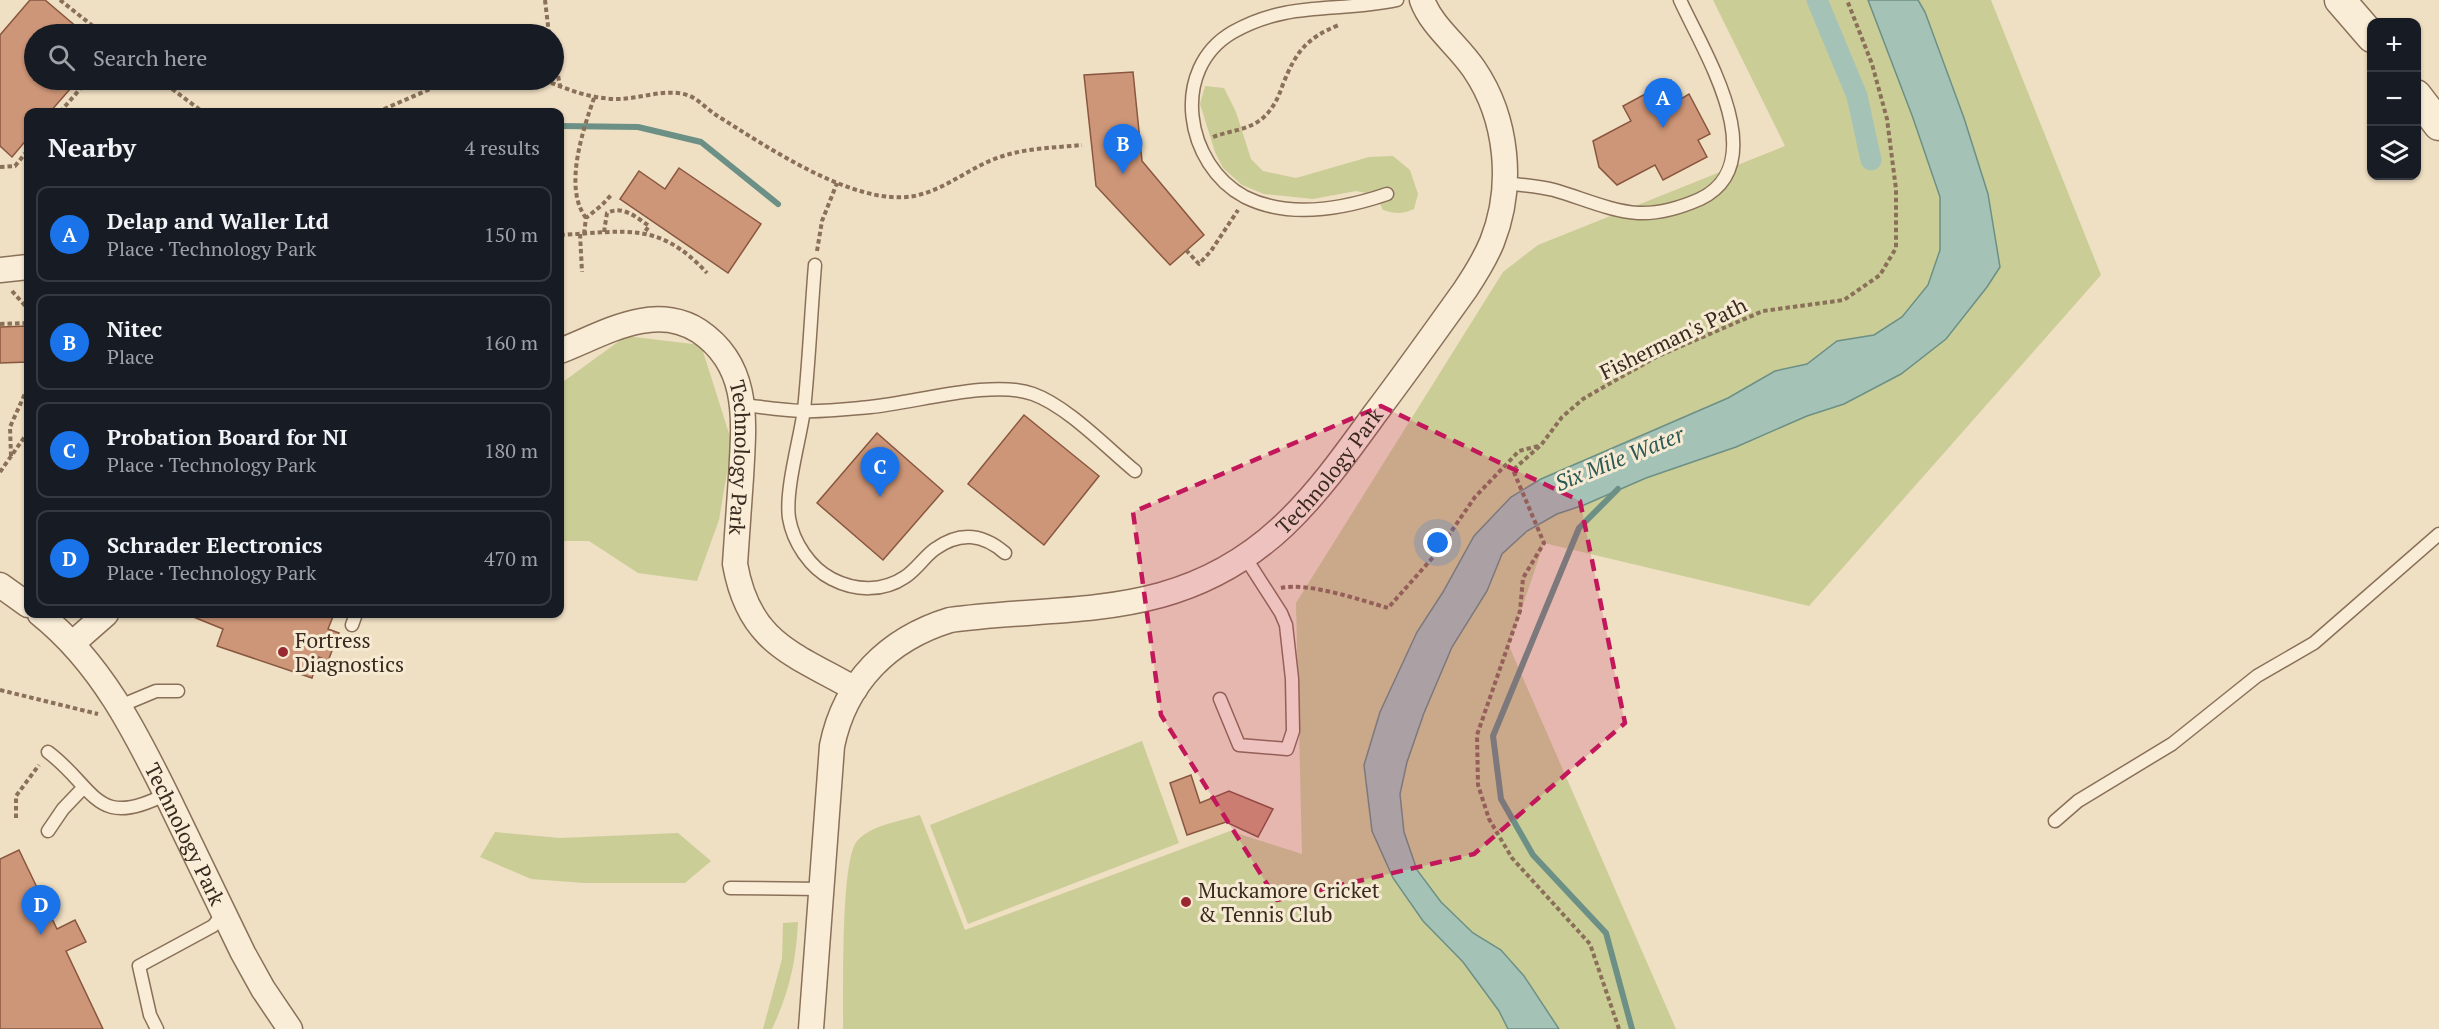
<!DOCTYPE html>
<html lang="en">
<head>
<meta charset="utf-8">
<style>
  body { margin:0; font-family:"PT Serif",serif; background:#20242c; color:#f1f3f6 }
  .controls { position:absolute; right:18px; top:18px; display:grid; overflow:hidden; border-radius:12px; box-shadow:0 2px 4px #0004 }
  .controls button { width:54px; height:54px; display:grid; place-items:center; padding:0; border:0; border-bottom:2px solid #363941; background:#171b24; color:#f1f3f6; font:30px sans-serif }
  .you { position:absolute; left:1438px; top:543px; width:21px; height:21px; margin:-15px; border:4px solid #fff; border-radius:50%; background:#1a73e8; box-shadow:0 0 0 9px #1a73e833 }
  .badge { display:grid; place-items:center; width:39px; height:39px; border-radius:50%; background:#1a73e8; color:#fff; font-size:20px; font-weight:700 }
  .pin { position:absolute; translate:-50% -50px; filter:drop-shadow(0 2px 3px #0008) }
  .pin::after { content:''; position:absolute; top:32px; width:21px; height:18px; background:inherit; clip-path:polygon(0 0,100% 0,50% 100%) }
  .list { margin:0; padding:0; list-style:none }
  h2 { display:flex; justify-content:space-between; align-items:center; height:78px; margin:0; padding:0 24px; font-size:26px }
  h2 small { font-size:20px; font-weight:400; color:#9ea1a6 }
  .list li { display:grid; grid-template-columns:39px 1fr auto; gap:18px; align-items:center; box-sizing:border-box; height:96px; margin:0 12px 12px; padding:0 12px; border:2px solid #363941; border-radius:12px }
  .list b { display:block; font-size:22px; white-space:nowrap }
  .list p { margin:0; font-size:20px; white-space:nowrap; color:#9ea1a6 }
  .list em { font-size:20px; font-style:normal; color:#9ea1a6 }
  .icon { flex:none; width:33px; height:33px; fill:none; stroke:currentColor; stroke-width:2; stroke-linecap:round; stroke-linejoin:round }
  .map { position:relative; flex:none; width:2439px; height:1029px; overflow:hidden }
  .search { position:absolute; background:#171b24; box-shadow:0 2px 4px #0004; left:24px; top:24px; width:540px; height:66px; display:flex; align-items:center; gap:15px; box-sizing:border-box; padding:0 21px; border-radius:33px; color:#9ea1a6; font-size:22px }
  .panel { position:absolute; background:#171b24; box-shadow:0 2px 4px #0004; left:24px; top:108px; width:540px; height:510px; border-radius:12px }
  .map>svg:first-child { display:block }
  .green { fill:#cbcd97 }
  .water { fill:#a5c2b7; stroke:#6c9085; stroke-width:1.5 }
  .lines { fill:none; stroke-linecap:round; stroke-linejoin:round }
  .stream { stroke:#6c9085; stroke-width:6 }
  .canal { stroke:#a5c2b7; stroke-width:21 }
  .building { fill:#ce9678; stroke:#89573f; stroke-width:1.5 }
  .service-casing { stroke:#8a7059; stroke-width:15 }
  .minor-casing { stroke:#8a7059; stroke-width:27 }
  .tertiary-casing { stroke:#8a7059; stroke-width:33 }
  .path { stroke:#8a7059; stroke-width:4; stroke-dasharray:4.5 3; stroke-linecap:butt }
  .service { stroke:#f9edd7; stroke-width:12 }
  .minor { stroke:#f9edd7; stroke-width:24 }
  .tertiary { stroke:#f9edd7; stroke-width:30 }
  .marked { fill:#c2185b; fill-opacity:0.2; stroke:#c2185b; stroke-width:4.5; stroke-dasharray:12 8; stroke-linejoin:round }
  .poi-dot { fill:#9a2831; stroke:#f6ead3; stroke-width:2 }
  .labels { text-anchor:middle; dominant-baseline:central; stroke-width:6; stroke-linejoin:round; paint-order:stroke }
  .street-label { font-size:21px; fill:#39291e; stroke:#f6ead3 }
  .poi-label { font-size:21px; fill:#39291e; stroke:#f6ead3; text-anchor:start }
  .water-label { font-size:22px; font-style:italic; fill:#2d5954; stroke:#f6ead3 }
</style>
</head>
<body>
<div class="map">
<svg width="2439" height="1029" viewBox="0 0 2439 1029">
  <rect width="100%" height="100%" fill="#efdfc3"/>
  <path class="green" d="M1713 0H1991L2101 275 1809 606 1544 543 1509 646 1676 1029H843C844 996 840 861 857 841 871 825 901 821 920 815L965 930 1230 831 1302 854 1296 603 1503 272 1538 245 1785 146Z
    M1205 86 1224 88 1236 112 1251 159 1263 171 1296 178 1369 157 1393 156 1410 170 1418 194 1414 209C1402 214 1396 214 1383 210L1376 195 1356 191 1313 199 1264 194 1242 185 1223 168 1215 152 1200 104Z
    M626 336 701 345 732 443 719 520 697 581 638 573 589 541H560V384Z
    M1142 741 1179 843 968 924 930 825Z
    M495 832 560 838 678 833 711 861 685 883H584L531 879 480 857Z
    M798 922C796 963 789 992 772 1029H763L782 959 783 923Z"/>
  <path class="water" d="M1868 0H1918L1925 12 1964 118 1988 194 2000 267 1987 287 1946 339 1901 374 1844 404 1807 416 1736 447 1646 478 1584 505 1557 514 1527 531 1502 554 1487 591 1452 647 1424 713 1407 762 1400 794 1404 832 1417 870 1441 902 1473 933 1501 950 1524 976 1559 1029H1508L1499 1011 1463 962 1423 921 1393 878 1372 831 1364 765 1380 712 1417 632 1443 592 1474 536 1511 497 1541 479 1728 398 1775 371 1807 364 1837 341 1874 335 1902 317 1928 285 1940 250V197L1913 118Z"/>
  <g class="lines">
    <path class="stream" d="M560 126 638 127 701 142 778 204
      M1618 489 1579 528 1493 736 1501 799 1533 855 1606 933 1632 1029"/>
    <path class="canal" d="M1817 0 1857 96 1871 160"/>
  </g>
  <path class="building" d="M30 0H45L85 34H34V80H78L50 112H28V138L12 157 0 146V35Z
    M1133 72 1142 161 1204 235 1170 265 1096 186 1084 75Z
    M1671 80 1681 99 1689 94 1710 134 1698 140 1707 157 1663 180 1655 165 1617 185 1599 167 1593 141 1631 121 1623 106Z
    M679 168 761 224 728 273 620 199 639 171 665 189Z
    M28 326V362L0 363V327Z
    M1024 415 1099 476 1044 545 968 484Z
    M877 433 943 491 883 560 817 503Z
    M186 614H334L328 629 339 633 328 661 319 657 312 678 217 646 223 629Z
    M1191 775 1200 803 1229 791 1273 809 1258 837 1226 822 1187 835 1170 783Z
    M19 850 57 929 75 920 86 942 66 951 103 1029H0V859Z"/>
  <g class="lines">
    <g class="service-casing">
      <path id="service" d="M1505 183C1521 185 1538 186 1554 190 1582 198 1610 211 1638 213 1659 214 1682 207 1700 199 1775 163 1703 51 1680 0
        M1387 194C1343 209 1289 219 1245 197 1185 165 1169 69 1233 32 1290 0 1337 13 1397 0
        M815 265C811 313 809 362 804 410 800 439 785 490 789 518 793 542 810 568 832 579 855 591 883 592 905 577 917 569 924 557 935 549 960 531 983 534 1005 553
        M743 405C762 407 782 410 802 411 824 412 848 409 870 407 915 403 992 379 1033 394 1067 406 1107 448 1135 471
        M352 625 356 614
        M1220 699 1239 745 1287 749 1293 731 1292 679 1286 625 1281 613 1245 557
        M120 706 156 691H178
        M48 752C96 788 95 831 166 794
        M2055 821 2078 801 2172 744 2257 676 2314 643 2439 534
        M48 831 63 809 84 787
        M730 888 821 889
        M157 1029 150 1015 139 966 213 926 223 914"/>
    </g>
    <g class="minor-casing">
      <g id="minor">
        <path d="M0 270 28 267"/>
        <path id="s1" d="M560 351C586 341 613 326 641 321 661 317 682 320 699 331 751 366 744 422 741 477 739 506 737 535 735 564 749 643 792 653 855 689"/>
        <path d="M0 585 28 605"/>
        <path id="s2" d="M40 614C101 663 135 731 169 800 194 851 218 902 243 953L263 989 290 1029"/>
        <path d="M73 643 106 614"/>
        <path id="s3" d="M811 1029 832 746C845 682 888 639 950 620 1020 610 1092 614 1161 595 1265 566 1314 498 1374 415 1405 374 1435 332 1465 290 1475 275 1485 259 1492 242 1514 187 1508 119 1474 69 1458 45 1432 27 1422 0"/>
      </g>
    </g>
    <g class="tertiary-casing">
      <path id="tertiary" d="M2340 0 2372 37
        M2416 95 2439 125"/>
    </g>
    <path class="path" d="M60 0 103 34
      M545 0 549 34
      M554 54 560 86
      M160 80 203 112
      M544 80C569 90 591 99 618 99 641 99 667 87 690 96 699 100 707 109 716 115 766 146 854 207 914 196 944 190 965 171 992 160 1020 148 1053 148 1082 145
      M60 112 88 80
      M377 112 451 80
      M1213 137C1231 130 1251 130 1265 116 1274 107 1279 96 1283 84 1296 52 1306 38 1339 25
      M0 167 15 166 28 150
      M586 218C563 188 583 130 594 98
      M604 232 607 213C623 205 636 217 649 226L644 233
      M580 234 582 272
      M584 234 586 218 602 205 612 194
      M560 235C625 232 658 220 707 273
      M1186 250 1199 264 1211 251 1238 210
      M817 251 822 221 837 183
      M12 291 28 309
      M0 324 28 323
      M11 456 10 427 28 387
      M0 472 28 432
      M1281 588C1308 582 1361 600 1388 608L1435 555 1475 497 1519 451 1538 446
      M0 690 98 714
      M16 818V796L39 765
      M1619 1029 1590 944 1512 858 1489 819 1478 785 1477 735 1520 611 1523 578 1544 543 1513 470 1541 445 1562 417 1583 399 1656 357 1763 311 1844 300 1880 275 1896 248V189L1887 119 1872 64 1847 0"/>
    <use href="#service" class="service"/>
    <use href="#minor" class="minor"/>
    <use href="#tertiary" class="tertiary"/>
  </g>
  <path class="marked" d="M1381 406 1580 501 1625 723 1474 854 1277 900 1161 715 1133 512Z"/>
  <g class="poi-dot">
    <circle cx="283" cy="652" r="6"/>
    <circle cx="1186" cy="902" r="6"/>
  </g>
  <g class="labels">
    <g class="street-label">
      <text transform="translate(1673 338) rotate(-26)">Fisherman's Path</text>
      <text stroke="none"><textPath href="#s1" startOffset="288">Technology Park</textPath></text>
      <text stroke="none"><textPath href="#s3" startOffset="892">Technology Park</textPath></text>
      <text stroke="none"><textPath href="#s2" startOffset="266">Technology Park</textPath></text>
    </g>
    <g class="poi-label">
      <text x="295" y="640">Fortress<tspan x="295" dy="24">Diagnostics</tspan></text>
      <text x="1198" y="890">Muckamore Cricket<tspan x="1198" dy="24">&amp; Tennis Club</tspan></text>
    </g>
    <g class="water-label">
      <text transform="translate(1619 458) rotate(-22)">Six Mile Water</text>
    </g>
  </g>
</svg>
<div class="controls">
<button>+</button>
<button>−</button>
<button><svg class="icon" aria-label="layers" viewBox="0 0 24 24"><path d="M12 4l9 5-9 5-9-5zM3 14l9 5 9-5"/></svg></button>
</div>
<div class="you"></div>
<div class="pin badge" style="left:1663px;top:128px">A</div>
<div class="pin badge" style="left:1123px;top:174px">B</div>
<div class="pin badge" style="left:880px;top:497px">C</div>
<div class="pin badge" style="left:41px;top:935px">D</div>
<div class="search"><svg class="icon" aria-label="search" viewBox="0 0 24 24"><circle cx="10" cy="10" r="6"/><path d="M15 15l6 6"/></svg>Search here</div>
<section class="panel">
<h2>Nearby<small>4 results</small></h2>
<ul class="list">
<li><span class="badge">A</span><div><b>Delap and Waller Ltd</b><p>Place · Technology Park</p></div><em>150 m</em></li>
<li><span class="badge">B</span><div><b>Nitec</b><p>Place</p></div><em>160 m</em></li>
<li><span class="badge">C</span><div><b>Probation Board for NI</b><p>Place · Technology Park</p></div><em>180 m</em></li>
<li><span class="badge">D</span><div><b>Schrader Electronics</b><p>Place · Technology Park</p></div><em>470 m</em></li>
</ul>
</section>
</div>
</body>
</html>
